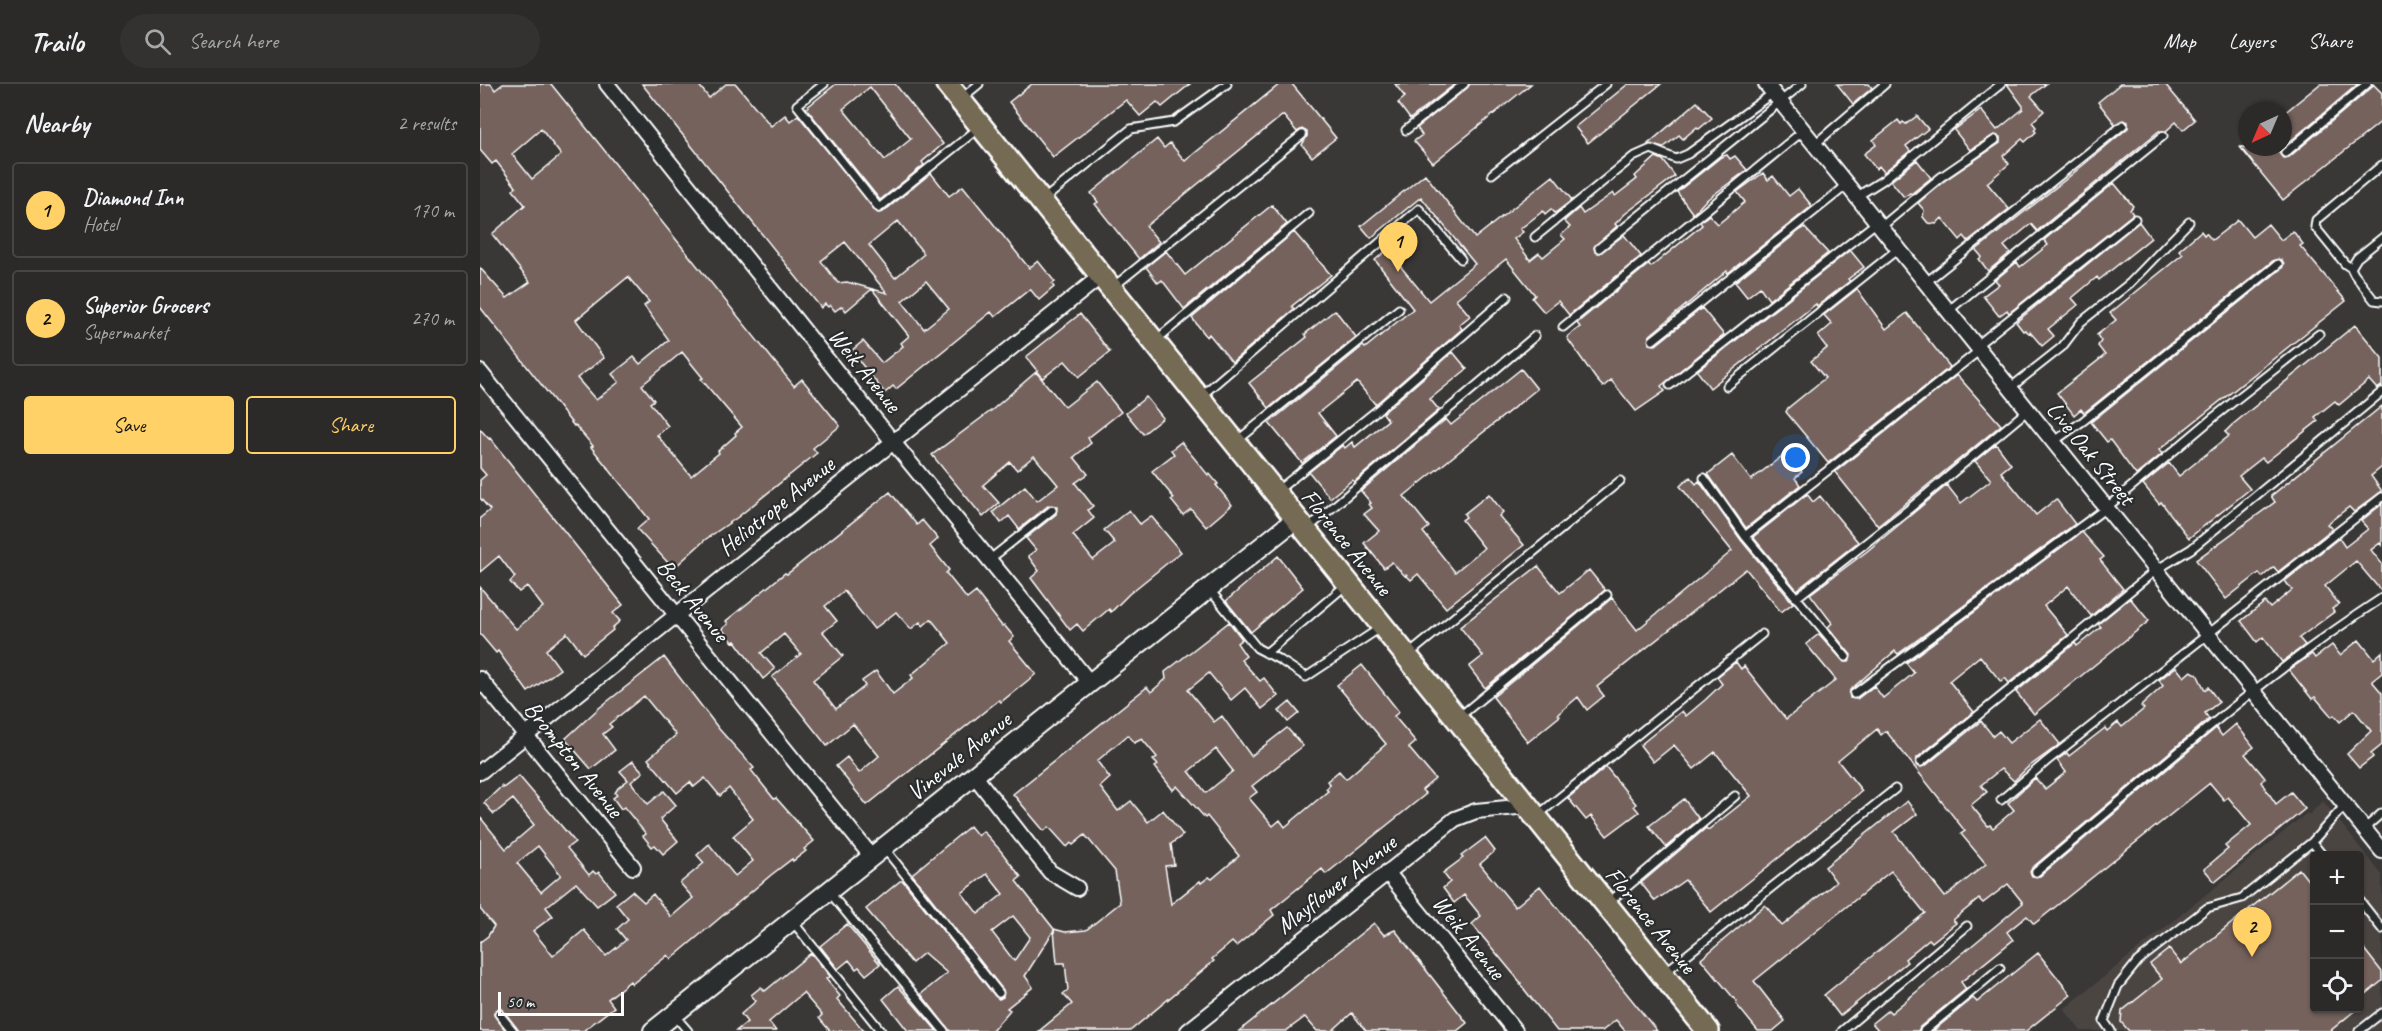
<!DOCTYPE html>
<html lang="en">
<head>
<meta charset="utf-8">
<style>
  body { margin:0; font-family:Caveat,sans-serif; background:#333231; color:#f1f3f6 }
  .controls { position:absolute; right:18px; bottom:18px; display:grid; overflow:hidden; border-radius:6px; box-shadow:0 2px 4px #0004 }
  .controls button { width:54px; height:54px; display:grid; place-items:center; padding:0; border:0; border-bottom:2px solid #474646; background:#2b2a29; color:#f1f3f6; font:30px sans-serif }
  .compass { position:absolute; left:1758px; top:18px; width:54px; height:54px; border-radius:50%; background:#2b2a29; box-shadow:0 2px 4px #0004; rotate:224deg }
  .scale { position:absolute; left:18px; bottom:15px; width:126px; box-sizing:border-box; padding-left:6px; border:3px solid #fff; border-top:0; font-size:16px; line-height:21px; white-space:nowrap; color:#fff; -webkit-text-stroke:4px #2a2d2e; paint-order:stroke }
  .you { position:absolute; left:1316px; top:374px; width:21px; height:21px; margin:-15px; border:4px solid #fff; border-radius:50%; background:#1a73e8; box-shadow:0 0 0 9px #1a73e833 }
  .badge { display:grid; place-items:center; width:39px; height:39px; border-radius:50%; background:#ffd166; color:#111; font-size:20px; font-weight:700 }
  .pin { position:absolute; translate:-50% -50px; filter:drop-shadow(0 2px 3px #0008) }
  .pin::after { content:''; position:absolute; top:32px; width:21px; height:18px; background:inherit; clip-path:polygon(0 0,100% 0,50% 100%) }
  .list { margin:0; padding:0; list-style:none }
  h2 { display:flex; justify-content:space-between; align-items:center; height:78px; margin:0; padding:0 24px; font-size:26px }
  h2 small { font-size:20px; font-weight:400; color:#a6a7a8 }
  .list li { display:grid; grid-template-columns:39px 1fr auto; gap:18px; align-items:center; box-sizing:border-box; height:96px; margin:0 12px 12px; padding:0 12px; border:2px solid #474646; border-radius:6px }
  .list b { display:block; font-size:22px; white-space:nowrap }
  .list p { margin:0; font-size:20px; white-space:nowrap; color:#a6a7a8 }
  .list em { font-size:20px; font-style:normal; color:#a6a7a8 }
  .actions { display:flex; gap:12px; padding:18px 24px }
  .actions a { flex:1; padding:14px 0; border:2px solid #ffd166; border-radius:6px; text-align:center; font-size:21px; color:#ffd166 }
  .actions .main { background:#ffd166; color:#111 }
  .icon { flex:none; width:33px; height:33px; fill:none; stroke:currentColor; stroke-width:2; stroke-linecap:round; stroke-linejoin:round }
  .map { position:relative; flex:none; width:1902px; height:947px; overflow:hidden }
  header { display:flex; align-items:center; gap:36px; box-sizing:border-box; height:84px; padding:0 30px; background:#2b2a29; border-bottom:2px solid #474646 }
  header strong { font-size:28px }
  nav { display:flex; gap:33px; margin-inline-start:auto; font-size:21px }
  .search { width:420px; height:54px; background:#333231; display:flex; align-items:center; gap:15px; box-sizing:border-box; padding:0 21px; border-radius:33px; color:#a6a7a8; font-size:22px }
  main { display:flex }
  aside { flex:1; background:#2b2a29 }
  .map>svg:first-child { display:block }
  .built { fill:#4b4542; fill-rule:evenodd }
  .building { fill:#75625d; stroke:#fff; stroke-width:1.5; fill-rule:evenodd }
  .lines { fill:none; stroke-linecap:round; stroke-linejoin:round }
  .lane-casing { stroke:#fff; stroke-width:11 }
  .street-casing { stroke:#fff; stroke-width:18 }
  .secondary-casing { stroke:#fff; stroke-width:22 }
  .primary-casing { stroke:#fff; stroke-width:26 }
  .lane { stroke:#2a2d2e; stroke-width:7 }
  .street { stroke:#2a2d2e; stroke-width:14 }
  .secondary { stroke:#2a2d2e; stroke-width:18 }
  .primary { stroke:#756b52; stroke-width:21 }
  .labels { text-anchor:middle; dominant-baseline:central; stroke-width:4.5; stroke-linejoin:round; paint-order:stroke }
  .street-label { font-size:24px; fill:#fff; stroke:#2a2d2e }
</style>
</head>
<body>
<header>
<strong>Trailo</strong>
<div class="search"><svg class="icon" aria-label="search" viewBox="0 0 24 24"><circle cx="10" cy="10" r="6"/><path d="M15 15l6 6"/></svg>Search here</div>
<nav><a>Map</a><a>Layers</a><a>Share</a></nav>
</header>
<main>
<aside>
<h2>Nearby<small>2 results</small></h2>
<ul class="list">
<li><span class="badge">1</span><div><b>Diamond Inn</b><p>Hotel</p></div><em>170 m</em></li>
<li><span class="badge">2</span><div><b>Superior Grocers</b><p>Supermarket</p></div><em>270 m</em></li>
</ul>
<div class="actions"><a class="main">Save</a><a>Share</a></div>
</aside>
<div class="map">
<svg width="1902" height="947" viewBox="0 0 1902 947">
  <rect width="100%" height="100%" fill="#393837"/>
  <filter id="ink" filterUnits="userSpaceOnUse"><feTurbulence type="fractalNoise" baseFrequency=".0167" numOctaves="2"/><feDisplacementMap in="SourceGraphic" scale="12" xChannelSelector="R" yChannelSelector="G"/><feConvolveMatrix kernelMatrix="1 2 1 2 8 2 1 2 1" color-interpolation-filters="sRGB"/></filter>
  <g filter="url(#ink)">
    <path class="built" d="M1843 717 1902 791V947H1601L1584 925 1827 729 1829 731ZM1834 772H1880V924H1834Z"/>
    <path class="building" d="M0 0H11L15 6 23 0H71L314 302 322 295 360 342 333 364 337 369 258 433 226 455 195 483 193 480 191 482 157 445 169 435 111 363 113 362 95 341 94 342 0 223V184L27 214 50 198 12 150 45 121 33 106 36 103 16 77 12 80 0 66ZM61 45 81 71 52 95 32 70ZM148 193 169 218 164 222 189 256 160 280 154 273 132 290 139 298 116 316 97 294 124 274 96 236ZM202 268 223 294 221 295 262 343 255 349 256 351 238 367 239 369 211 392 177 351 188 342 170 319 174 316 162 301Z
      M162 0H218L229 14 246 0H256L291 42 305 31 310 37 318 31 398 129 403 128 451 89 469 112 483 102 549 184 558 177 575 198 572 200 574 203 559 216 550 205 515 233 511 228 416 305 413 302 405 309 371 267 383 257 402 279 423 262 421 259 429 252 392 205 366 227 362 222 355 227 350 221 348 223 345 220 341 224ZM418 137 444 170 415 194 389 161ZM365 158 407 209 367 198 358 199 341 177ZM446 197 469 225 444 245 422 217Z
      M356 0H415L463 60 442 78 444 81 400 116 326 24ZM390 3 431 55 405 76 363 25Z
      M552 0H710L682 23 677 18 660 32 646 16 573 73 529 18Z
      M800 0H812L856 54 832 73 822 61 827 52V48L822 45 817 48 803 31 666 142 679 158 659 175 615 120 618 118 611 109 677 55 684 64 690 59 705 77Z
      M915 0H975L930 35 918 19 925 13Z
      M990 0H1051L953 79 934 57 942 51 937 44 987 4Z
      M1148 0H1181L1108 59 1095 43Z
      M1357 0H1389L1392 4 1373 20Z
      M1527 0H1566L1551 12 1564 27 1552 38 1556 43 1554 46 1556 48 1545 58 1542 55 1523 72 1529 80 1507 99 1529 125 1488 157 1484 152 1480 156 1462 134 1456 140 1448 139 1443 133 1444 126 1438 119 1464 97 1520 59V53L1514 51 1490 66 1474 46 1501 26 1517 46 1543 25V22Z
      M1640 0H1685L1715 36 1703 46 1696 38 1686 47H1679L1557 147 1551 140 1524 162 1530 169 1508 187 1499 175 1502 173 1496 166 1585 96 1648 44V38L1644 36 1635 40 1618 18Z
      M1840 0H1878L1801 65 1799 69 1803 74 1809 73 1891 4 1893 0 1902 9V37L1803 116 1760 63H1803V30Z
      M1217 18 1232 34 1219 45 1217 43 1203 55 1199 51 1183 64 1168 60Z
      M1437 32 1448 45 1426 62 1430 67 1404 88 1399 82 1396 85 1384 70 1396 61 1393 56 1418 36 1421 40 1423 38 1426 40Z
      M1247 71 1250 75 1255 72 1267 86 1225 117 1213 130 1197 108 1241 73Z
      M1176 73 1183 76 1195 92 1145 130 1135 140 1137 142 1114 163 1115 168 1120 169 1144 151 1161 172 1089 231 1078 217 1064 228 1052 214 1055 211 1026 175 976 215 990 232 979 241 982 245 897 319 895 320 877 298 838 329 856 352 822 379 789 339 883 262 885 264 933 225 895 176 907 166 949 217 995 180 941 113 891 154 881 142 945 90 995 154 1073 92 1092 116 1075 129 1071 125 1065 130 1063 127 1040 145 1043 148 1034 155 1050 176 1059 169 1063 173 1085 155 1081 151 1090 143 1084 137 1099 124 1103 130 1133 109 1135 112 1157 95 1155 92Z
      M1437 76 1451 94 1431 110 1430 109 1424 113 1411 97Z
      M1283 89 1288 96 1293 92 1309 112 1318 105 1332 122 1248 189 1247 187 1169 252V260L1176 261 1222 224 1244 251 1181 302 1185 307 1156 327 1131 296 1123 303 1116 295 1087 254 1088 252 1100 243 1097 239 1169 180 1171 183 1222 141 1220 138 1229 131 1238 140 1265 118 1257 108Z
      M1634 99 1653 122 1650 126 1653 130 1529 229 1527 226 1519 232 1503 212 1519 200 1515 196 1537 178 1540 183 1568 161 1564 156Z
      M792 121 807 140 704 225 682 196 678 199 666 183 686 167 705 191Z
      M1758 136 1772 153 1788 140 1801 156 1813 147 1823 160 1820 162 1866 217 1679 366 1682 370 1656 391 1630 356 1627 358 1611 338 1802 184 1804 180 1802 176H1794L1604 329 1601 325 1594 331 1577 309 1625 271 1618 262 1621 257 1617 251 1636 236 1630 229 1703 170 1699 166 1721 147 1724 151 1726 149 1732 156Z
      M1659 138 1671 154 1619 196 1617 193 1592 214 1598 221 1568 245 1574 252 1562 262 1550 248 1549 249 1545 246 1543 247 1536 238Z
      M1324 143 1348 169 1289 216 1280 203 1267 213 1255 198Z
      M814 148 851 191 812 222 814 225 752 278 729 250 727 253 712 234Z
      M1370 166 1384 183 1368 195 1370 197 1337 222 1336 220 1230 304 1217 287Z
      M1377 205 1406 245 1427 229 1470 283 1348 379 1306 328 1308 324 1345 294 1331 277 1347 264 1338 252 1352 240 1344 231Z
      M855 226 876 253 789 324 769 299 827 253 825 250Z
      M600 230 630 268 599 293 585 277 563 294 546 273Z
      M1875 241 1902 274V302L1897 305 1889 296 1859 321 1855 317 1835 333 1838 337 1786 378 1782 374 1759 392 1770 405 1709 454 1681 418 1679 420 1663 400 1689 379 1699 392 1749 352 1745 348 1752 341Z
      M973 268 987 285 950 315 959 326 874 398 872 396 850 414 829 388 863 361 865 364 872 358 875 363 908 336 903 329Z
      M1041 285 1057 305 924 412 949 443 943 448 975 488 1004 464 982 436 986 433 984 430 1009 410 1023 428 1019 432 1044 461 966 524 938 490 931 496 926 491 925 492 912 478 904 484 884 459 899 447 884 430 892 424 889 420 891 419 881 407 966 335 971 341Z
      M556 288 585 323 617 298 641 328 608 354 611 359 594 373 608 390 595 399 613 422 608 426 614 434 593 451 613 476 635 459 624 446 649 426 660 440 671 432 701 468 649 510 631 528 629 525 603 547 597 540 590 546 551 494 559 487 548 472 556 466 546 454 576 430 577 423 569 421 539 445 529 432 521 439 513 428 545 402 557 417 578 401 554 372 537 386 530 378 503 401 519 419 503 433 452 371 512 326Z
      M1477 291 1521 341 1398 442 1355 388Z
      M666 313 683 334 663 350 646 329Z
      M1902 322V383L1891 392 1902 407 1874 428 1869 423 1847 440 1852 445 1798 488 1794 483 1782 493 1779 489 1746 515 1716 476 1795 418 1791 412Z
      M0 345 9 355 10 354 143 521 133 529 140 537 132 544 133 546 103 570 87 549 66 566 80 585 48 608 18 567 16 569 0 550V503L36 545 63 523 47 502 39 508 30 498 35 493 19 472 0 488V434L10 426 0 414V396L6 391 0 384Z
      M701 358 728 391 729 389 738 400 736 401 752 421 726 443 711 425 703 431 691 416 694 414 672 387 694 370 691 366Z
      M1516 360 1531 380 1521 388 1556 431 1576 415 1595 440 1418 570 1415 567 1370 606V614L1377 615 1394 602 1403 614 1434 589 1426 579 1602 448 1624 473 1620 476 1643 505 1611 532 1588 502 1564 522 1588 551 1529 599 1525 594 1521 598 1500 572 1469 597 1494 628 1437 674 1436 681 1440 683 1445 682 1501 637 1513 652 1519 647 1529 659 1560 635 1580 660 1547 684 1534 697 1521 685 1501 701 1507 708 1491 721 1508 742 1510 741 1513 744 1534 726 1528 719 1555 694 1565 705 1586 688 1577 676 1587 669 1589 672 1625 644 1627 647 1638 638 1642 643 1664 625 1661 622 1683 602 1679 596 1696 583 1704 593 1711 587 1717 590 1725 606 1728 603 1739 618 1725 629 1729 635 1552 784 1550 788 1552 792H1560L1736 644 1742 652 1756 640 1774 663 1765 670 1785 694 1781 698 1796 720 1811 708 1825 725 1735 798 1724 785 1748 765 1745 762 1771 741 1748 713 1744 716 1730 699 1554 840 1547 832 1527 848 1533 856 1481 898 1486 905 1440 943 1438 947H1399L1392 939 1408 926 1411 929 1543 819 1528 800 1503 819 1499 815 1473 836 1476 839 1452 858 1449 855 1425 875 1427 878 1360 932 1344 911 1445 829 1411 787 1274 897 1305 937 1293 947H1278L1256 920 1257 918 1221 875 1285 821 1302 842 1356 798 1345 783 1427 717 1437 730 1414 748 1465 813 1506 780 1481 750 1485 747 1406 647 1401 651 1397 645 1358 677 1382 707 1231 828 1205 796 1175 817 1161 799 1226 744 1228 746 1271 712 1235 668 1214 685 1194 661 1173 678 1160 661 1202 627 1206 632 1225 616 1242 600 1237 593 1256 578 1261 585 1264 582 1306 635 1356 596 1326 560 1339 550 1364 578H1369L1371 571 1348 543 1352 539 1330 510 1386 468 1467 401 1481 419 1511 396 1495 377Z
      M1306 369 1322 388 1315 394 1320 401 1266 444 1228 390 1252 371 1271 396Z
      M1210 393 1216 400 1219 397 1261 456 1313 519 1301 528 1266 485 1117 603 1124 612 1107 626 1098 613 1078 630 1080 632 1048 658 1013 613 1132 514 1157 546 1252 467 1200 402Z
      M410 408 437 441 442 436 458 455 450 462 469 486 466 489 487 515 496 508 522 542 524 541 534 553 529 557 556 590 521 618 519 616 387 721 356 682 367 673 379 689 399 672 373 640 347 662 292 593 321 570 304 550 281 569 295 585 283 595 255 557 253 558 242 545 248 540 246 537 305 489 307 490ZM364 507 394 545 416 528 431 545 440 538 443 542 451 535 470 559 431 591 433 594 413 610 396 587 382 597 385 602 356 625 333 596 363 572 343 548 357 537 345 522Z
      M1327 410 1333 418 1340 412 1378 458 1317 506 1273 453Z
      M1902 420V462L1900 459 1891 466 1902 480V508L1876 477 1845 502 1859 520 1852 525 1854 528 1819 554 1825 561 1802 578 1783 553 1777 558 1761 537 1785 518 1790 524 1812 506 1805 497 1859 454 1865 463 1888 445 1881 437Z
      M798 472 823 504 771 548 746 517Z
      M1058 482 1080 509 1109 486 1125 506 1005 604 989 583 1003 572 980 543Z
      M1650 514 1669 537 1554 630 1536 608 1595 559 1597 562 1621 543 1618 540Z
      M749 538 762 555 757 559 766 572 761 576 780 597 784 594 798 612 782 625 765 604 751 616 729 589 708 606 734 638 742 632 771 672 807 644 823 662 772 702 777 708 769 714 793 742 800 736 805 743 848 707 846 705 850 701 847 697 859 687 866 695 906 660 857 601 882 581 919 628 914 632 936 658 929 664 955 695 942 706 946 710 846 790 842 785 812 809 791 826 794 831 756 862 752 858 732 875 734 877 650 947H559L592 920 583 910 588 906 585 879H577L574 846 545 892 553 903 527 924 530 926 512 947H470L441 910 467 889 444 869 432 879 386 825 420 797H423L515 912 519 915 523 913V906L432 790 490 742 498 752 503 747 520 766 541 793 536 797 574 845 585 848 606 846 640 819 635 787 605 751 593 761 591 759 587 763 569 743 564 747 533 710 667 603 671 608 686 595 685 588ZM648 651 654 659 662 655 677 673 673 676 678 681 675 683 693 706 697 702 725 734 727 732 759 772 732 795 729 793 721 799 720 797 691 820 685 782 694 781 691 760 703 751 683 726 668 738 651 717 638 727 620 703 630 694 617 677ZM736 665 753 687 726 709 709 687ZM507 790 523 810 498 830 482 809ZM533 832 550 853 534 877 512 848Z
      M1879 556 1894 575 1902 568V589L1892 597 1902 609V661L1891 670 1893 673 1879 684 1867 670 1891 647 1874 626 1860 638 1854 631 1852 633 1835 613 1832 615 1809 586 1832 570 1835 574 1852 561 1860 571Z
      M184 573 239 645 274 684 271 686 294 715 296 714 334 757 324 765 326 767 313 777 312 775 291 791 191 875 188 871 157 896 152 900 150 897 128 915 134 923 103 947H39L23 926 19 924 14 928V931L26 947H0V858L8 852 14 842 0 825V733L26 765 54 741 33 715 14 730 4 719 22 702 23 704 39 692 95 758 87 764 109 791 113 787 116 790 119 788 135 808 117 822 96 799 66 823 73 832 53 847 73 872 104 846 126 872 146 856 137 845 148 835 136 820 152 807 164 818 173 810 191 833 213 814 200 799 224 779 217 771 229 760 255 792 273 777 253 752 273 735 249 704 240 712 225 694 214 703 210 698 197 709 168 675 196 651 164 612 129 640 132 643 123 650 135 666 111 685 85 655 119 624ZM58 762 81 791 61 808 37 779Z
      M810 618 819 629 808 638 799 627Z
      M153 677 163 688 151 698 168 720 184 707 196 721 180 735 198 757 183 770 175 761 172 763 163 752 166 750 144 723 141 725 133 714 137 711 135 709 138 704 148 696 140 687Z
      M1126 683 1156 720 1154 722 1159 728 1127 752 1111 732 1106 736 1088 714Z
      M1204 715 1219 735 1186 763 1169 742Z
      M1005 754 1015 767 1000 780 1035 823 1060 802 1177 947H1145L1136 936 1122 947H1077L1040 900 1041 899 992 840 1001 832 984 811 974 819 963 804 970 798 963 789 983 774 981 772Z
      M1819 785 1834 804V924H1878L1850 947H1649L1641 938 1642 927 1682 895 1670 880 1689 865 1701 880Z
      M894 839 904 851 915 846 987 939 977 947H886L872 929 852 947H837L825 933 806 947H759Z
      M367 840 400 880 386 891 379 883 376 885 369 876 358 885 340 862Z
      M1880 860 1902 888V897L1880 915Z
      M331 869 350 892 346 895 360 912 357 915 384 947H350L339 934 342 931 323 909 289 938 296 947H256L267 938 261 930 276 917 271 911 281 903 285 907Z
      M1558 869 1591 911 1546 947H1453L1493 914 1497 918Z
      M418 902 432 918 457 947H428L403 915Z"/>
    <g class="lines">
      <g class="lane-casing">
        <path id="lane" d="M344 0 317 21 399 124 500 43
          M482 14 499 0
          M926 46 984 0
          M1334 61 1405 0
          M1805 69 1887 0
          M1012 90 1126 0
          M1376 113 1403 96 1521 0
          M563 116 651 45 694 38 747 0
          M1401 143 1461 93 1515 56
          M1055 153 1153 73 1171 65 1196 75 1208 70 1293 9
          M1902 154 1877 174 1871 184 1874 190 1894 216 1902 217
          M1119 164 1322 0
          M1871 184 1865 180 1835 143 1836 136 1902 81
          M1445 199 1643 41
          M633 203 822 51
          M1468 227 1683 52
          M1083 243 1323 47
          M676 256 829 129
          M1173 256 1367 101
          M1496 262 1655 135
          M1190 301 1397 138
          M1247 302 1418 165
          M1530 304 1582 263 1601 238 1650 199 1709 138
          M721 312 939 125 981 175
          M757 357 919 225
          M1573 358 1603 337 1798 180
          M1224 394 1265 452 1366 573
          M797 407 901 323 1027 213
          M827 445 1055 252
          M1265 452 1500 266
          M509 476 572 426
          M730 506 777 564 800 576 826 593 900 544
          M1316 514 1429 425 1548 326
          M786 569 866 501
          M928 571 1140 397
          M1374 610 1626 424 1734 333 1839 250
          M979 633 1127 511
          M1441 678 1676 486 1711 465 1902 308
          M1521 716 1567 677 1902 413
          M1058 731 1282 550
          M1884 745 1902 729
          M1832 758 1865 721
          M405 765 519 909
          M1556 788C1669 694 1779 594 1902 514
          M350 809 464 947
          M1880 817 1902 845
          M1128 819 1255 712
          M313 838 401 947
          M1184 889 1415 705
          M19 930 33 947
          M195 932 208 947
          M1362 947 1487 842
          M1444 947 1520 884
          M1631 947 1624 937 1638 902 1658 877 1727 824 1762 814 1832 758 1843 772
          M1879 947 1902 929"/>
      </g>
      <g class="street-casing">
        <path id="street" d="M127 0 413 358 610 599
          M1286 0 1902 767
          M0 288 392 773
          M0 595 153 783
          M0 688 621 192
          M494 691 570 788 597 804
          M907 788 1035 947
          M708 947 975 735 996 727 1047 722"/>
      </g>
      <g class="secondary-casing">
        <path id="secondary" d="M173 947 816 435"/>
      </g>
      <g class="primary-casing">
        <path id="primary" d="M467 0 1228 947"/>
      </g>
      <use href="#lane" class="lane"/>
      <use href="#street" class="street"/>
      <use href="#secondary" class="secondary"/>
      <use href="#primary" class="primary"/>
    </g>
  </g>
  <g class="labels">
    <g class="street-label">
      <text transform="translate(385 286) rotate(51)">Weik Avenue</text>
      <text transform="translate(1611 369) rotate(51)">Live Oak Street</text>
      <text transform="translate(296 422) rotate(-39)">Heliotrope Avenue</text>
      <text transform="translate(867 458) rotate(51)">Florence Avenue</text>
      <text transform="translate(213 516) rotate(51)">Beck Avenue</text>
      <text transform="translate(479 672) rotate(-39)">Vinevale Avenue</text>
      <text transform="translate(94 675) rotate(51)">Brompton Avenue</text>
      <text transform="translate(856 800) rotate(-38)">Mayflower Avenue</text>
      <text transform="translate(1171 836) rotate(51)">Florence Avenue</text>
      <text transform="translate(989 853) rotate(51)">Weik Avenue</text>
    </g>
  </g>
</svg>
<div class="controls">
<button>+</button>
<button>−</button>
<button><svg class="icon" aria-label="locate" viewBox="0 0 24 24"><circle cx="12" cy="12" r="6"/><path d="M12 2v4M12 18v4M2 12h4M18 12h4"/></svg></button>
</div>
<svg class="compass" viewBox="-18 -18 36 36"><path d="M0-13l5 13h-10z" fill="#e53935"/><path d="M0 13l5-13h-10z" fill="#a6a7a8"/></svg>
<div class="scale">50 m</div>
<div class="you"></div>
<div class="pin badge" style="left:918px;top:188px">1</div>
<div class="pin badge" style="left:1772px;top:873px">2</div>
</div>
</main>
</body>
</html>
